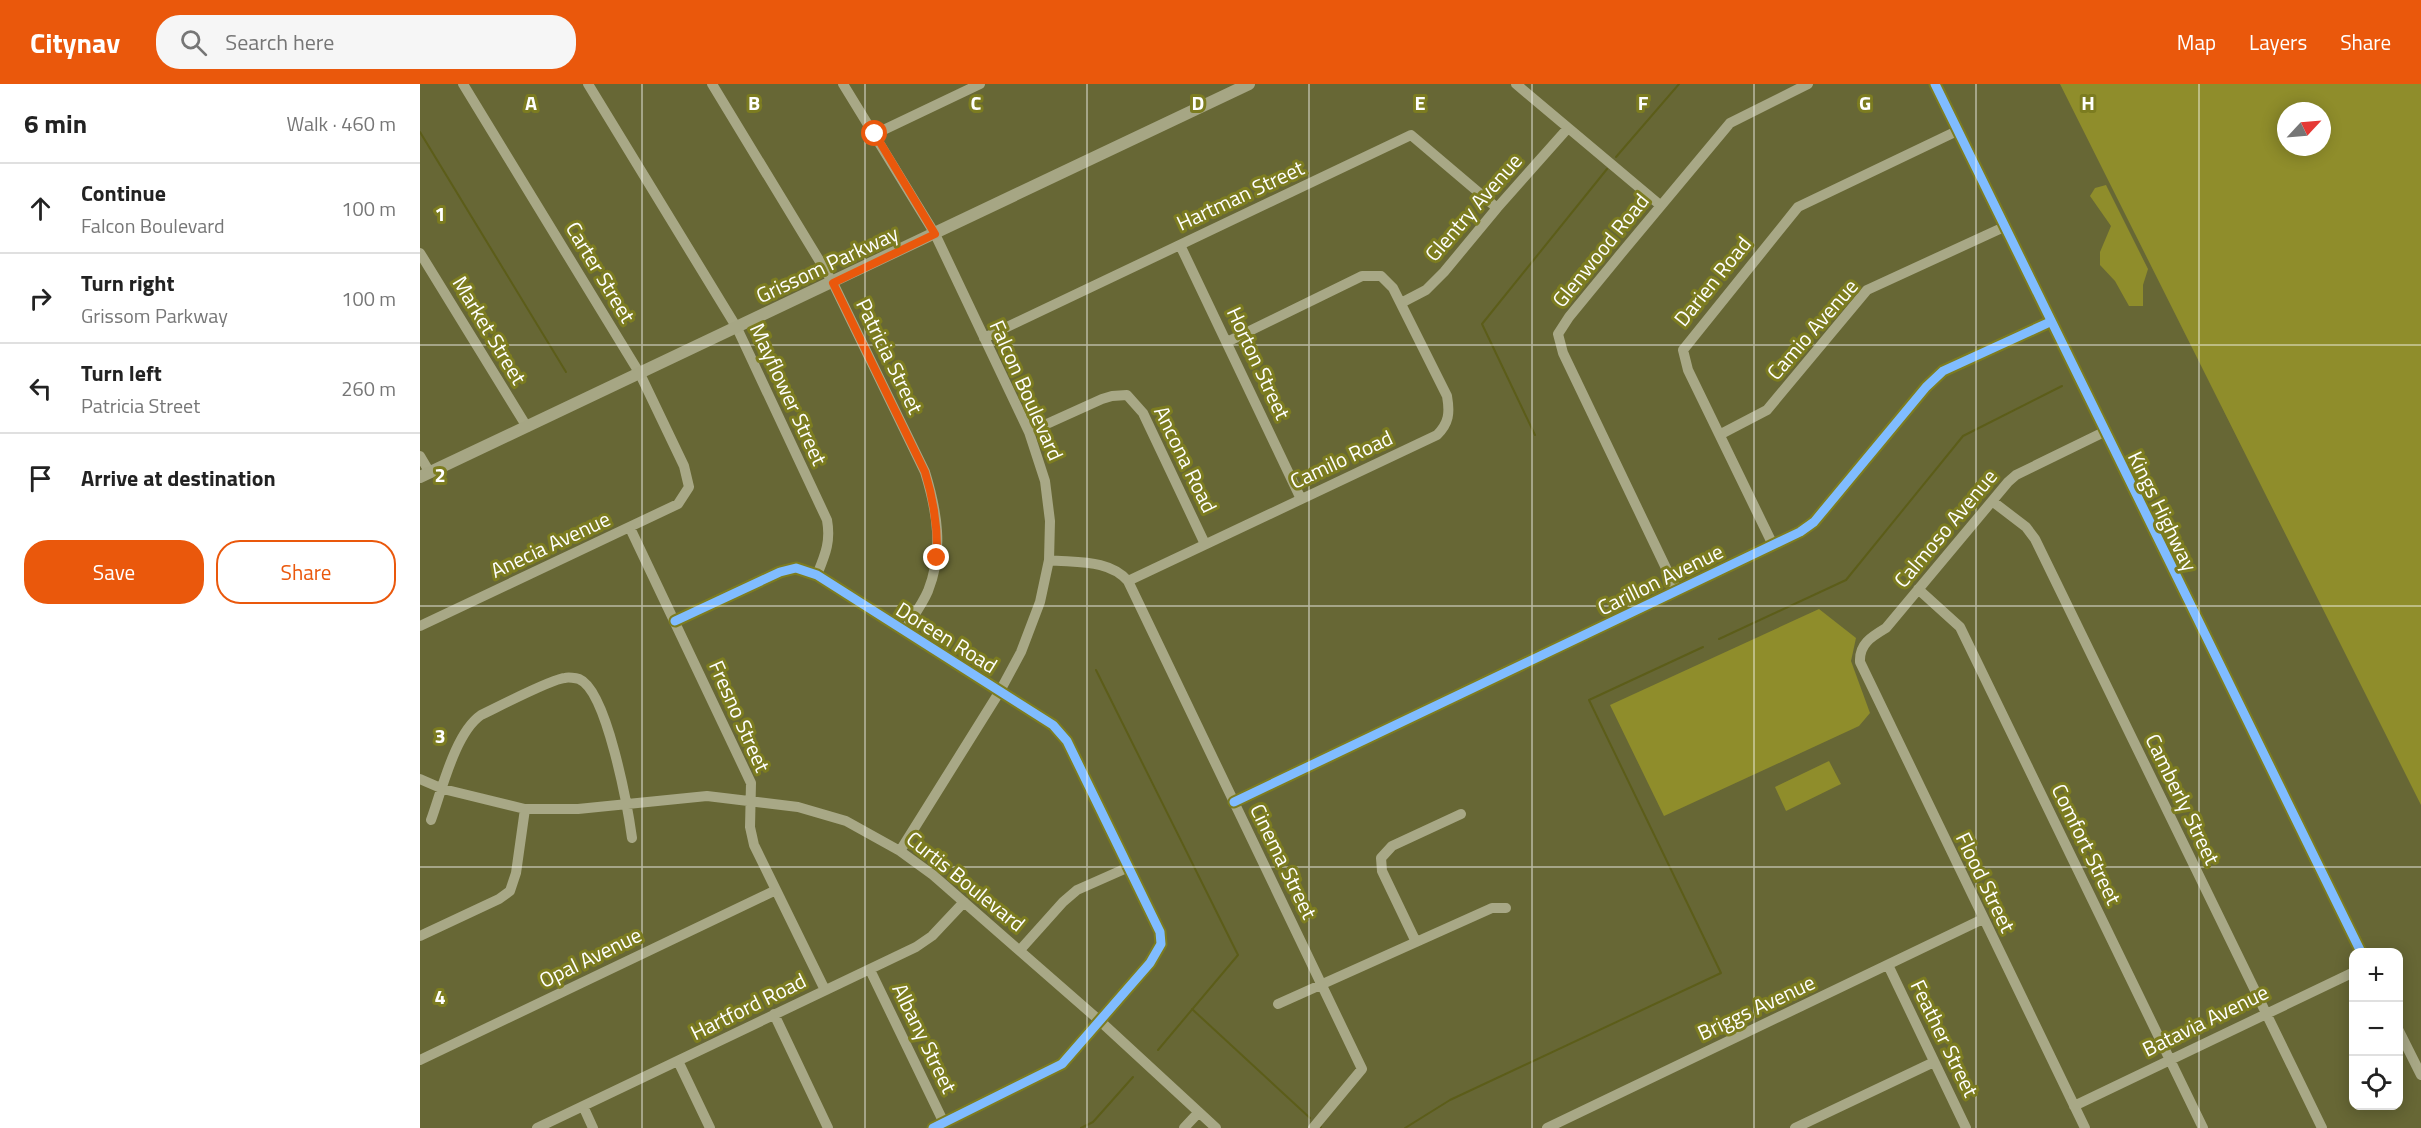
<!DOCTYPE html>
<html lang="en">
<head>
<meta charset="utf-8">
<style>
  body { margin:0; font-family:"Titillium Web",sans-serif; background:#f6f6f6; color:#222 }
  .controls { position:absolute; right:18px; bottom:18px; display:grid; overflow:hidden; border-radius:12px; box-shadow:0 3px 15px #0003 }
  .controls button { width:54px; height:54px; display:grid; place-items:center; padding:0; border:0; border-bottom:2px solid #e0e0e0; background:#fff; color:#222; font:30px sans-serif }
  .compass { position:absolute; left:1857px; top:18px; width:54px; height:54px; border-radius:50%; background:#fff; box-shadow:0 3px 15px #0003; rotate:64deg }
  .stop { position:absolute; width:18px; height:18px; margin:-14px; border:4px solid #ea580c; border-radius:50%; background:#fff }
  .stop.end { background:#ea580c; border-color:#fff; box-shadow:0 2px 6px #0008 }
  .list { margin:0; padding:0; list-style:none }
  h2 { display:flex; justify-content:space-between; align-items:center; height:78px; margin:0; padding:0 24px; font-size:26px }
  h2 small { font-size:20px; font-weight:400; color:#767676 }
  .list li { display:grid; grid-template-columns:39px 1fr auto; gap:18px; align-items:center; box-sizing:border-box; height:90px; padding:0 24px; border-top:2px solid #e0e0e0 }
  .list b { display:block; font-size:22px; white-space:nowrap }
  .list p { margin:0; font-size:20px; white-space:nowrap; color:#767676 }
  .list em { font-size:20px; font-style:normal; color:#767676 }
  .actions { display:flex; gap:12px; padding:18px 24px }
  .actions a { flex:1; padding:14px 0; border:2px solid #ea580c; border-radius:24px; text-align:center; font-size:21px; color:#ea580c }
  .actions .main { background:#ea580c; color:#fff }
  .icon { flex:none; width:33px; height:33px; fill:none; stroke:currentColor; stroke-width:2; stroke-linecap:round; stroke-linejoin:round }
  .map { position:relative; flex:none; width:2001px; height:1044px; overflow:hidden }
  header { display:flex; align-items:center; gap:36px; box-sizing:border-box; height:84px; padding:0 30px; background:#ea580c; color:#fff }
  header strong { font-size:28px }
  nav { display:flex; gap:33px; margin-inline-start:auto; font-size:21px }
  .search { width:420px; height:54px; background:#f6f6f6; display:flex; align-items:center; gap:15px; box-sizing:border-box; padding:0 21px; border-radius:24px; color:#767676; font-size:22px }
  main { display:flex }
  aside { flex:1; background:#fff }
  .map>svg:first-child { display:block }
  .green { fill:#8f8d2b; fill-rule:evenodd }
  .lines { fill:none; stroke-linecap:round; stroke-linejoin:round }
  .stream { stroke:#5c5d19; stroke-width:2 }
  .minor { stroke:#a8a886; stroke-width:10 }
  .major { stroke:#a6a684; stroke-width:12 }
  .cycleway-casing { stroke:#7c7c20; stroke-width:13 }
  .cycleway { stroke:#80bcff; stroke-width:9 }
  .route { stroke:#ea580c; stroke-width:8 }
  .grid { fill:none; stroke:#fff; stroke-width:1.5; stroke-opacity:0.55 }
  .labels { text-anchor:middle; dominant-baseline:central; stroke-width:6; stroke-linejoin:round; paint-order:stroke }
  .street-label { font-size:21px; fill:#fff; stroke:#7c7c20 }
  .grid-label { font-size:20px; text-anchor:middle; font-weight:bold; fill:#fff; stroke:#7c7c20; stroke-width:6; stroke-linejoin:round; paint-order:stroke }
</style>
</head>
<body>
<header>
<strong>Citynav</strong>
<div class="search"><svg class="icon" aria-label="search" viewBox="0 0 24 24"><circle cx="10" cy="10" r="6"/><path d="M15 15l6 6"/></svg>Search here</div>
<nav><a>Map</a><a>Layers</a><a>Share</a></nav>
</header>
<main>
<aside>
<h2>6 min<small>Walk · 460 m</small></h2>
<ul class="list">
<li><svg class="icon" aria-label="ahead" viewBox="0 0 24 24"><path d="M12 20V5M6 11l6-6 6 6"/></svg><div><b>Continue</b><p>Falcon Boulevard</p></div><em>100 m</em></li>
<li><svg class="icon" aria-label="right" viewBox="0 0 24 24"><path d="M7 20v-9h11M14 6l5 5-5 5"/></svg><div><b>Turn right</b><p>Grissom Parkway</p></div><em>100 m</em></li>
<li><svg class="icon" aria-label="left" viewBox="0 0 24 24"><path d="M17 20v-9H6M10 6l-5 5 5 5"/></svg><div><b>Turn left</b><p>Patricia Street</p></div><em>260 m</em></li>
<li><svg class="icon" aria-label="arrive" viewBox="0 0 24 24"><path d="M6 21V4h12l-3 4 3 4H6"/></svg><div><b>Arrive at destination</b></div></li>
</ul>
<div class="actions"><a class="main">Save</a><a>Share</a></div>
</aside>
<div class="map">
<svg width="2001" height="1044" viewBox="0 0 2001 1044">
  <rect width="100%" height="100%" fill="#676735"/>
  <path class="green" d="M1640 0H2001V721ZM1866 27H1902V63H1866Z
    M1686 101 1728 185 1723 201V222H1709L1695 197 1680 181V168L1691 142 1670 112 1675 104Z
    M1399 525 1436 554 1431 577 1450 629 1439 642 1244 732 1190 621Z
    M1409 677 1421 700 1366 727 1355 703Z"/>
  <g class="lines">
    <path class="stream" d="M0 48 146 288
      M1196 73 1259 0
      M1115 351 1062 240 1187 85
      M1299 555 1426 496 1543 352 1642 302
      M676 586 818 871 738 966
      M772 925 890 1034
      M901 1043V1044
      M661 1044 673 1038 713 993
      M985 1044 1030 1016 1301 889 1169 616 1283 563"/>
    <path class="minor" d="M168 0 317 244 407 436C411 458 405 471 397 491
      M292 0 413 199 505 388C517 427 524 467 508 507 502 521 492 534 484 547
      M423 0 515 150 609 348 625 397 630 437 629 476 620 518 601 568 580 607 480 767
      M1096 0 1240 121
      M1515 0 1941 868
      M455 50 560 0
      M760 161 881 415
      M0 169 107 343
      M981 219 1006 206 1024 188 1077 124 1148 44
      M564 254 991 51 1077 124
      M609 348 682 315 692 312 707 311 723 329 785 460
      M1301 350 1347 326 1447 206 1584 143
      M0 372 10 389
      M1572 417 1606 443 1615 455 1902 1044
      M210 444 331 699 330 743 334 761 405 906
      M1353 461 1268 286 1263 266 1378 123 1537 47
      M629 476C656 479 689 475 708 497L942 985 893 1044
      M708 497 1017 351C1029 339 1030 329 1027 312L973 204 961 192H942L807 258
      M1498 505 1540 543 1783 1044
      M1257 507 1143 269 1138 250 1149 233 1199 172 1310 39 1388 0
      M255 537 360 488 376 484 397 491 633 641 647 657 740 848 741 860 730 879 642 980 513 1044
      M0 542 258 420 269 403 264 382 220 290 43 0
      M0 695 23 705 105 725H158L287 712 378 723 426 737 480 767 513 791 680 937 796 1044
      M814 718 1380 448 1394 438 1506 303 1523 287 1630 238
      M11 736C22 706 35 649 61 631 76 624 133 594 145 594 148 593 156 594 159 595 187 606 208 725 212 754
      M0 852 79 815 90 807 96 789 105 725
      M996 858 962 787 961 774 972 762 1041 730
      M600 866 643 818 657 806 709 783
      M1468 881 1546 1044
      M450 886 524 1039
      M858 920 1072 824H1086
      M354 930 408 1044
      M1978 945 2001 991
      M0 976 356 806
      M258 977 290 1044
      M163 1022 173 1044
      M1654 1022 1934 888
      M117 1044 496 863 512 852 544 818
      M764 1044 778 1029
      M1127 1044 1563 835
      M1375 1044 1514 978
      M1665 1044 1440 578C1439 560 1451 553 1466 544L1588 398 1596 391 1684 348"/>
    <path class="major" d="M0 393 829 0"/>
    <g class="cycleway-casing">
      <path id="cycleway" d="M1515 0 1941 868
        M255 537 360 488 376 484 397 491 633 641 647 657 740 848 741 860 730 879 642 980 513 1044
        M814 718 1380 448 1394 438 1506 303 1523 287 1630 238"/>
    </g>
    <use href="#cycleway" class="cycleway"/>
  </g>
  <g class="lines">
    <path class="route" d="M455 50 515 150 413 199 505 388C514 417 518 443 517 474"/>
  </g>
  <path class="grid" d="M222 0V1044M445 0V1044M667 0V1044M889 0V1044M1112 0V1044M1334 0V1044M1556 0V1044M1779 0V1044M0 261H2001M0 522H2001M0 783H2001"/>
  <g class="labels">
    <g class="street-label">
      <text transform="translate(820 111) rotate(-25)">Hartman Street</text>
      <text transform="translate(1053 123) rotate(-49)">Glentry Avenue</text>
      <text transform="translate(1180 166) rotate(-51)">Glenwood Road</text>
      <text transform="translate(407 180) rotate(-25)">Grissom Parkway</text>
      <text transform="translate(181 188) rotate(59)">Carter Street</text>
      <text transform="translate(1292 197) rotate(-51)">Darien Road</text>
      <text transform="translate(1392 245) rotate(-49)">Camio Avenue</text>
      <text transform="translate(70 246) rotate(59)">Market Street</text>
      <text transform="translate(470 272) rotate(64)">Patricia Street</text>
      <text transform="translate(839 279) rotate(65)">Horton Street</text>
      <text transform="translate(607 306) rotate(66)">Falcon Boulevard</text>
      <text transform="translate(369 310) rotate(65)">Mayflower Street</text>
      <text transform="translate(766 375) rotate(64)">Ancona Road</text>
      <text transform="translate(921 375) rotate(-25)">Camilo Road</text>
      <text transform="translate(1743 427) rotate(64)">Kings Highway</text>
      <text transform="translate(1525 444) rotate(-50)">Calmoso Avenue</text>
      <text transform="translate(130 460) rotate(-25)">Anecia Avenue</text>
      <text transform="translate(1240 495) rotate(-26)">Carillon Avenue</text>
      <text transform="translate(527 553) rotate(32)">Doreen Road</text>
      <text transform="translate(320 632) rotate(66)">Fresno Street</text>
      <text transform="translate(1763 715) rotate(64)">Camberly Street</text>
      <text transform="translate(1667 760) rotate(64)">Comfort Street</text>
      <text transform="translate(864 777) rotate(64)">Cinema Street</text>
      <text transform="translate(546 797) rotate(39)">Curtis Boulevard</text>
      <text transform="translate(1566 798) rotate(64)">Flood Street</text>
      <text transform="translate(170 873) rotate(-26)">Opal Avenue</text>
      <text transform="translate(328 922) rotate(-26)">Hartford Road</text>
      <text transform="translate(1336 923) rotate(-25)">Briggs Avenue</text>
      <text transform="translate(1785 936) rotate(-26)">Batavia Avenue</text>
      <text transform="translate(505 954) rotate(64)">Albany Street</text>
      <text transform="translate(1525 954) rotate(64)">Feather Street</text>
    </g>
  </g>
  <g class="grid-label">
    <text x="111" y="26">A</text>
    <text x="334" y="26">B</text>
    <text x="556" y="26">C</text>
    <text x="778" y="26">D</text>
    <text x="1000" y="26">E</text>
    <text x="1223" y="26">F</text>
    <text x="1445" y="26">G</text>
    <text x="1668" y="26">H</text>
    <text x="20" y="137">1</text>
    <text x="20" y="398">2</text>
    <text x="20" y="659">3</text>
    <text x="20" y="920">4</text>
  </g>
</svg>
<div class="controls">
<button>+</button>
<button>−</button>
<button><svg class="icon" aria-label="locate" viewBox="0 0 24 24"><circle cx="12" cy="12" r="6"/><path d="M12 2v4M12 18v4M2 12h4M18 12h4"/></svg></button>
</div>
<svg class="compass" viewBox="-18 -18 36 36"><path d="M0-13l5 13h-10z" fill="#e53935"/><path d="M0 13l5-13h-10z" fill="#767676"/></svg>
<div class="stop" style="left:455px;top:50px"></div>
<div class="stop end" style="left:517px;top:474px"></div>
</div>
</main>
</body>
</html>
